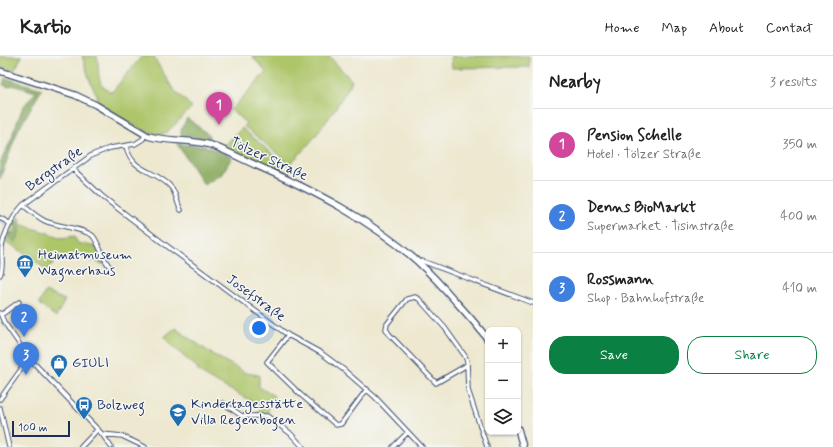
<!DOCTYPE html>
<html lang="en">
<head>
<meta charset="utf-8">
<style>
  body { margin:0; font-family:Mynerve,sans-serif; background:#f6f6f6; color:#202124 }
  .controls { position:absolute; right:12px; bottom:12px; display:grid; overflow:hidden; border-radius:8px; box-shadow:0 1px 3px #0004 }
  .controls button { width:36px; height:36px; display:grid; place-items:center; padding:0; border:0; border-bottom:1px solid #e0e0e0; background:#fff; color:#202124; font:20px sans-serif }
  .scale { position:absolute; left:12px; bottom:10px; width:58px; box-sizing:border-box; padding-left:4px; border:2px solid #1b2f5e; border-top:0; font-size:11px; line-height:14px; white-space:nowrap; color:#1b2f5e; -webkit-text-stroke:3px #f6f6f2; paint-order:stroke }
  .you { position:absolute; left:259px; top:272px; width:14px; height:14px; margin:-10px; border:3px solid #fff; border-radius:50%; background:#1a73e8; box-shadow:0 0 0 6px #1a73e833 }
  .badge { display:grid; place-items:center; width:26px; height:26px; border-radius:50%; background:#0b8043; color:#fff; font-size:13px; font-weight:700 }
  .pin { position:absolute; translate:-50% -33px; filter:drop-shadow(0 1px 2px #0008) }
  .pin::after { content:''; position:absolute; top:21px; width:14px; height:12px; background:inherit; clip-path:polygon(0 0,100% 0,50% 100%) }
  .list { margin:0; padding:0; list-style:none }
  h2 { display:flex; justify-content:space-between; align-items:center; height:52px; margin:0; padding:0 16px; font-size:17px }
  h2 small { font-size:13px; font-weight:400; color:#757577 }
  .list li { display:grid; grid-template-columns:26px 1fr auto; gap:12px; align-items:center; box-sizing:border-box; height:72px; padding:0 16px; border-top:1px solid #e0e0e0 }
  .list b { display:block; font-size:15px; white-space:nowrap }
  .list p { margin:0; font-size:13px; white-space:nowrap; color:#757577 }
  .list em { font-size:13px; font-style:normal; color:#757577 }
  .actions { display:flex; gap:8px; padding:12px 16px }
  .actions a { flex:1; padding:9px 0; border:1px solid #0b8043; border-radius:16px; text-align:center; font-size:14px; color:#0b8043 }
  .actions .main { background:#0b8043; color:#fff }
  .icon { flex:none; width:22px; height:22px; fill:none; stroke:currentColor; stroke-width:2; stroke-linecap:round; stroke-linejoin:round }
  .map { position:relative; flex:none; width:533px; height:391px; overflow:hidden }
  header { display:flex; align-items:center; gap:24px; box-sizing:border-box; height:56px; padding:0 20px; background:#fff; border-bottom:1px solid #e0e0e0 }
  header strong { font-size:19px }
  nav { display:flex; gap:22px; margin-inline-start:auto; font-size:14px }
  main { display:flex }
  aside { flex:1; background:#fff }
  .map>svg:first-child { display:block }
  .green { fill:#aec66b; stroke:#647a64 }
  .forest { fill:#8aab5f; stroke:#526d5e }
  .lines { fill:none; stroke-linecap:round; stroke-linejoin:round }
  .stream { stroke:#63a0d4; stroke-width:1 }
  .minor-casing { stroke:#3a4b6f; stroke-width:5.5 }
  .secondary-casing { stroke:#3a4b6f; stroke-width:8 }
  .minor { stroke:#fff; stroke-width:3.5 }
  .secondary { stroke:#fff; stroke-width:5.5 }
  .labels { text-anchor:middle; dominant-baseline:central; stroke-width:3; stroke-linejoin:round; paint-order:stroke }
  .street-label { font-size:14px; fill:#1b2f5e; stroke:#f6f6f2 }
  .poi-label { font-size:14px; fill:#1b2f5e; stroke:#f6f6f2; text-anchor:start }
</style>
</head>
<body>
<header>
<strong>Kartio</strong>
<nav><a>Home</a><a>Map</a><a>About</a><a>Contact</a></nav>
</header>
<main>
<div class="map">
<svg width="533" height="391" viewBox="0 0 533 391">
  <rect width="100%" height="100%" fill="#f6f6f2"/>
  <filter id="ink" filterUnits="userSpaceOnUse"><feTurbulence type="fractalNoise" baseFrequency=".025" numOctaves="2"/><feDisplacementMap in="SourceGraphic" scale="8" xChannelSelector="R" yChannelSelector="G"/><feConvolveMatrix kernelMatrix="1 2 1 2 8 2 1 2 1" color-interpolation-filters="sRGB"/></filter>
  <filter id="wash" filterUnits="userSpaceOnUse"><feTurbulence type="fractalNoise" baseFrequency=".012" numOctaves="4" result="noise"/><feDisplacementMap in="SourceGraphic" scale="16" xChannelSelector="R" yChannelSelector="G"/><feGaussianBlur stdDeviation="0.9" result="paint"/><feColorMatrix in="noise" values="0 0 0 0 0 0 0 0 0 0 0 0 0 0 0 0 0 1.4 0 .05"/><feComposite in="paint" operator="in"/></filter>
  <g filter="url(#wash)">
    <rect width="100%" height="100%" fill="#ede8cf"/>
    <path class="green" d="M0 0H22L14 15 0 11Z
      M82 0H97C100 15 95 31 112 36L142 0H153L173 33 192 51C187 56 169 76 163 78 150 83 107 53 96 44L98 41 91 28Z
      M252 0H329L352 25C338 50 312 89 289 108H287L280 100 244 70 246 67 231 54 266 16Z
      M451 0H529V11L452 12Z
      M242 72 283 107C283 112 282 115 276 116L222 92Z
      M16 161 21 163 20 168 63 182 75 180 77 187 96 191 105 209 84 201 57 203 46 214 28 199 6 186Z
      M45 236 65 244 56 261 39 248Z
      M175 272 212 298 246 317 259 319V331L274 340 268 354V358L257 359 261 350 208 322 197 314 198 312 183 300 164 281Z"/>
    <path class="forest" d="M5 22 42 33 18 74 0 123V107L13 80 12 79 23 51 36 36 12 29 9 31 3 29Z
      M187 62 209 79 207 86 199 82 181 78V74Z
      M177 88 205 90 232 101 222 118 204 129Z
      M15 163 21 171 16 187 8 180 9 176 13 179 16 175 17 171 13 169Z"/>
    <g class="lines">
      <path class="stream" d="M0 165 6 169"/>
    </g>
  </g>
  <g filter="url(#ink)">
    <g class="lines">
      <g class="minor-casing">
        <path id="minor" d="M126 90C132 116 153 113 169 129 177 136 176 146 181 154
          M73 113 103 141 167 190 288 279 321 297 344 314 375 341 422 391
          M23 149C30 155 37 161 45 165 56 170 86 173 93 180 99 187 102 201 109 210
          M0 162 11 168
          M419 207 422 205 533 247
          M0 219C4 210 1 201 2 191 4 177 13 160 23 149L92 99 110 92 135 88 143 83 145 79
          M0 257 4 266 29 302 102 378 111 391
          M1 259 19 246
          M288 279 267 306 301 339 336 369 341 368 367 333
          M467 309 436 327 389 278 386 273 387 268 407 243 415 241 419 243 445 272 465 300 467 305 468 334 487 391
          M0 343 29 302
          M223 347 242 360H267L290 377 303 391
          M0 352 9 391
          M102 378 122 380 145 391
          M81 391 98 373
          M393 391 408 376"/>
      </g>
      <g class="secondary-casing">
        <path id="secondary" d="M0 15 75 39 96 49 148 80C168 86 190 83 211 89 227 95 242 103 258 110 314 135 371 164 417 205 431 218 444 232 457 247 468 259 479 271 488 284
          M518 373 523 391"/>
      </g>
      <use href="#minor" class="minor"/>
      <use href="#secondary" class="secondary"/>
    </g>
  </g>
  <defs>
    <g id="museum-pin" transform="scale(0.9)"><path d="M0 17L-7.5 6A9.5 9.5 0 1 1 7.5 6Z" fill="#1f6fb2" stroke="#f6f6f2"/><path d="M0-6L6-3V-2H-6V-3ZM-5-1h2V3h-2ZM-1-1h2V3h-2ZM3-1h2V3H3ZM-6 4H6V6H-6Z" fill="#fff"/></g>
    <g id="shop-pin" transform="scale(0.9)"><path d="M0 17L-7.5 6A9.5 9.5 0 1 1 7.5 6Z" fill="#1f6fb2" stroke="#f6f6f2"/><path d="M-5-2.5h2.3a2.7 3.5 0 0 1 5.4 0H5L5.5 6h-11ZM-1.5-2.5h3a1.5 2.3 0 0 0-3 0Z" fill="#fff"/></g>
    <g id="bus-pin" transform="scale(0.9)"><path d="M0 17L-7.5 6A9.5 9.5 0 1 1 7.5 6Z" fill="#1f6fb2" stroke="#f6f6f2"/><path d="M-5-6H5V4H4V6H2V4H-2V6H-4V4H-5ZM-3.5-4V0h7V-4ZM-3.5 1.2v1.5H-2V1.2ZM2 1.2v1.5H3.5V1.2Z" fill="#fff"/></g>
    <g id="school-pin" transform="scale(0.9)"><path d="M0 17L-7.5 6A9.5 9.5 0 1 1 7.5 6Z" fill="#1f6fb2" stroke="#f6f6f2"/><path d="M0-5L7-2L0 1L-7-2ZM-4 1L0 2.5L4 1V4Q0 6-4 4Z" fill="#fff"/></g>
  </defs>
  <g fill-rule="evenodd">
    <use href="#museum-pin" x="25" y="207"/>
    <use href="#shop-pin" x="59" y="307"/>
    <use href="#bus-pin" x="84" y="349"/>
    <use href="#school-pin" x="178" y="356"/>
  </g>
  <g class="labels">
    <g class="street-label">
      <text transform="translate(269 103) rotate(25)">Tölzer Straße</text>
      <text transform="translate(54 113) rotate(-36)">Bergstraße</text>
      <text transform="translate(256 242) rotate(36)">Josefstraße</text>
    </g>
    <g class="poi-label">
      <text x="38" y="199">Heimatmuseum<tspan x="38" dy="16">Wagnerhaus</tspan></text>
      <text x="72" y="307">GIULI</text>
      <text x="191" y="348">Kindertagesstätte<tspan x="191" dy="16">Villa Regenbogen</tspan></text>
      <text x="97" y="349">Bolzweg</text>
    </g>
  </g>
</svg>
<div class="controls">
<button>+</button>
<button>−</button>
<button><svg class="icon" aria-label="layers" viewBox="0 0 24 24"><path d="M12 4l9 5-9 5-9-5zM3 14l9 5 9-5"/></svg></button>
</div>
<div class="scale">100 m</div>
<div class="you"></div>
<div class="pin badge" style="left:219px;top:69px;background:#d1479c">1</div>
<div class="pin badge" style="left:24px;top:281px;background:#3f7fe0">2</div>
<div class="pin badge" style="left:26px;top:319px;background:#3f7fe0">3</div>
</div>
<aside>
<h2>Nearby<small>3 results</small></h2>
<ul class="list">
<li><span class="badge" style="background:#d1479c">1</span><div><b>Pension Schelle</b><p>Hotel · Tölzer Straße</p></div><em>350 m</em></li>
<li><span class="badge" style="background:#3f7fe0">2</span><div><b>Denns BioMarkt</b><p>Supermarket · Tisinstraße</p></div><em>400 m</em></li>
<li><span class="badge" style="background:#3f7fe0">3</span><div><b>Rossmann</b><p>Shop · Bahnhofstraße</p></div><em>410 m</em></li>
</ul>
<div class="actions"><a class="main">Save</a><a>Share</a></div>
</aside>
</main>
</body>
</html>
